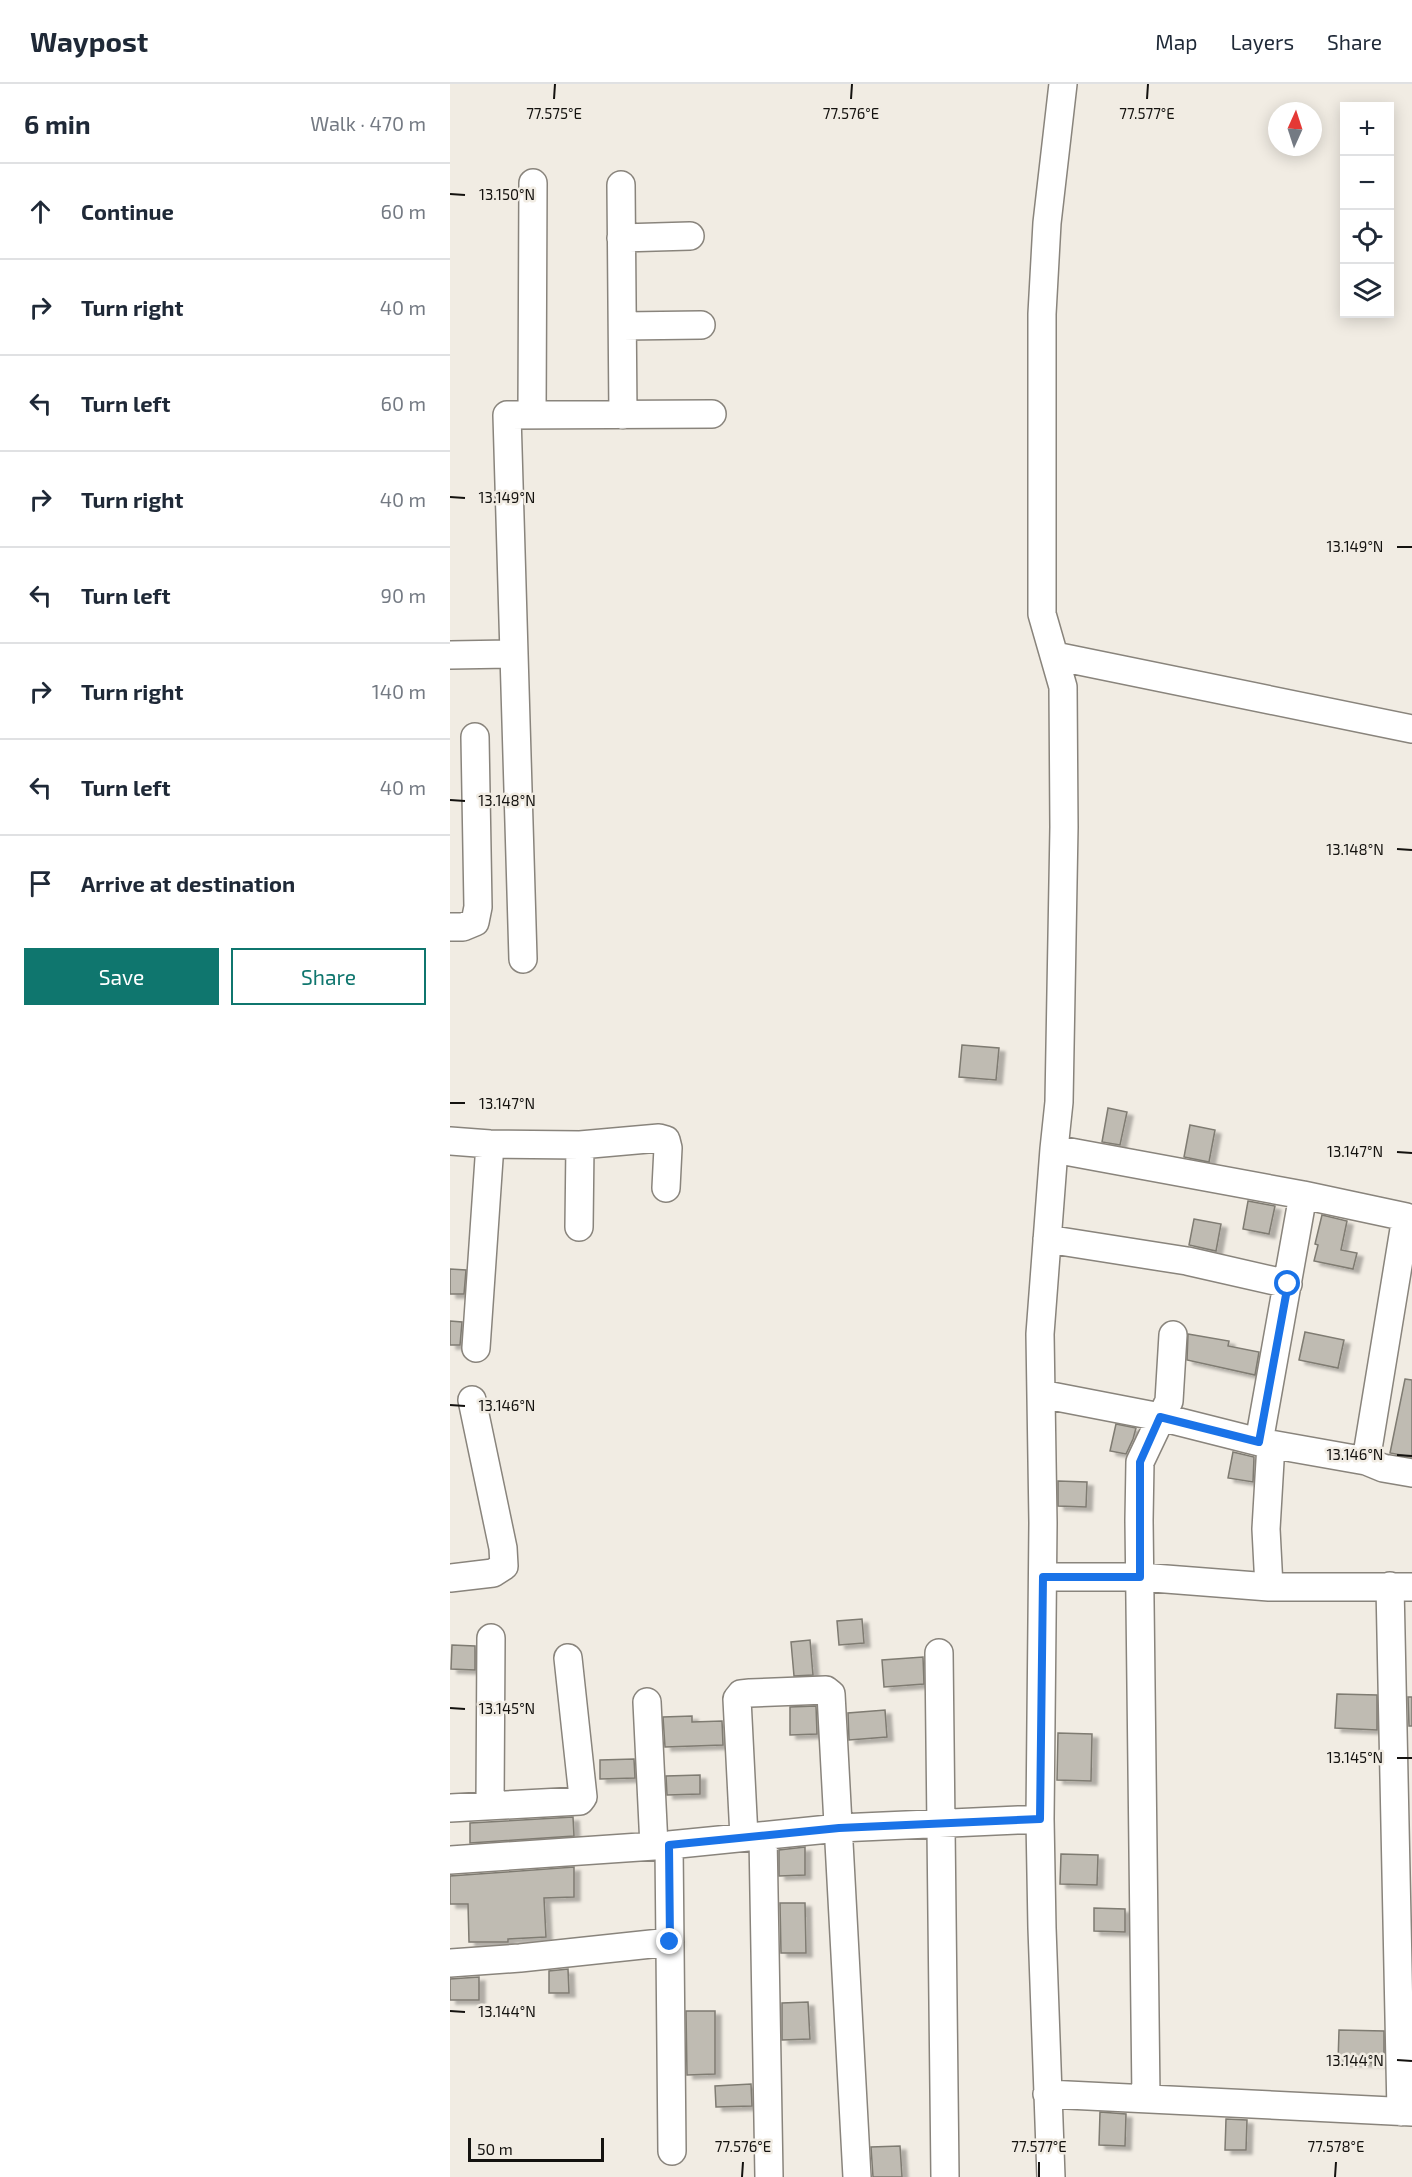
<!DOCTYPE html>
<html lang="en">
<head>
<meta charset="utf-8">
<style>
  body { margin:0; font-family:"Exo 2",sans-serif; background:#f2f2f3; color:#1f2937 }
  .controls { position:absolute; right:18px; top:18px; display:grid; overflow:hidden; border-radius:0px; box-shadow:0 3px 15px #0003 }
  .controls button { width:54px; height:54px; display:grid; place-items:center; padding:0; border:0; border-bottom:2px solid #e0e1e3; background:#fff; color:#1f2937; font:30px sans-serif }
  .compass { position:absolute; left:818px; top:18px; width:54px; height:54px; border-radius:50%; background:#fff; box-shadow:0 3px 15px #0003; rotate:3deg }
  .scale { position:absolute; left:18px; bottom:15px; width:136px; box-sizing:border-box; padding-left:6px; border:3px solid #14120f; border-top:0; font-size:16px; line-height:21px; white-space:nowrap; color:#14120f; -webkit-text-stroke:4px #f1ece3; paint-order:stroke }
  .stop { position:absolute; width:18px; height:18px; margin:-14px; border:4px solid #1a73e8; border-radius:50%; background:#fff }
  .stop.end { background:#1a73e8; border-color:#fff; box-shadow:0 2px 6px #0008 }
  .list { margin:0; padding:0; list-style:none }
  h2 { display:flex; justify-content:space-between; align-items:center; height:78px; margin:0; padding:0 24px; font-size:26px }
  h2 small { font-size:20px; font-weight:400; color:#747a83 }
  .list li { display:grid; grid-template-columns:39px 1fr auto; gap:18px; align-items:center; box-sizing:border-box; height:96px; padding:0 24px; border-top:2px solid #e0e1e3 }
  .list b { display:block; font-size:22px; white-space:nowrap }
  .list em { font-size:20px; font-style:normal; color:#747a83 }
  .actions { display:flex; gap:12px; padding:18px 24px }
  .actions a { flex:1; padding:14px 0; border:2px solid #0f766e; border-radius:0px; text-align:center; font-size:21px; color:#0f766e }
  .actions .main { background:#0f766e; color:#fff }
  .icon { flex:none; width:33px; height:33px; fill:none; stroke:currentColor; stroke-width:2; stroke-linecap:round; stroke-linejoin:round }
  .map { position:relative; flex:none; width:962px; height:2093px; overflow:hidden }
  header { display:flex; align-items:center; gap:36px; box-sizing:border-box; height:84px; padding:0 30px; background:#fff; border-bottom:2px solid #e0e1e3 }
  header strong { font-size:28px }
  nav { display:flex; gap:33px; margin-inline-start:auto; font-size:21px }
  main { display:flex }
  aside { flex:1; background:#fff }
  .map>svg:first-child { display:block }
  .building { fill:#bfbbb2; stroke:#7f7b72; stroke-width:1.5; filter:url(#shadow) }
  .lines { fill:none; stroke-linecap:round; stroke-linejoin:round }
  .minor-casing { stroke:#89847c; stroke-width:30 }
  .minor { stroke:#fff; stroke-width:27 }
  .route { stroke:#1a73e8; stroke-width:8 }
  .ticks { fill:none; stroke:#14120f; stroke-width:2 }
  .ticks-label { font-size:15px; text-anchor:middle; fill:#14120f; stroke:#f1ece3; stroke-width:5; stroke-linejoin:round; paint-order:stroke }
</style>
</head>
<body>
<header>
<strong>Waypost</strong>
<nav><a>Map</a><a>Layers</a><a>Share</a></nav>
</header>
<main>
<aside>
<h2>6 min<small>Walk · 470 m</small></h2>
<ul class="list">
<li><svg class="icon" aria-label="ahead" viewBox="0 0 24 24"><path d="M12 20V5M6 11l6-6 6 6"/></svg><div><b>Continue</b></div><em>60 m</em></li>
<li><svg class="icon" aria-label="right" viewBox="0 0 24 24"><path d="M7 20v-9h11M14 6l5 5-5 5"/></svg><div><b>Turn right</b></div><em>40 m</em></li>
<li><svg class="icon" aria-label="left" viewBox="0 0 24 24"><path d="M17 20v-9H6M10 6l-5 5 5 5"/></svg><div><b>Turn left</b></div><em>60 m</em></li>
<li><svg class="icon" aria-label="right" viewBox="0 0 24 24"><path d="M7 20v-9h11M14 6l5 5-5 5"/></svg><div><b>Turn right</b></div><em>40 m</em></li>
<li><svg class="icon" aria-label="left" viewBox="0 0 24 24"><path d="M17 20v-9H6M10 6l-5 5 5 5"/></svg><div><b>Turn left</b></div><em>90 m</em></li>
<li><svg class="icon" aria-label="right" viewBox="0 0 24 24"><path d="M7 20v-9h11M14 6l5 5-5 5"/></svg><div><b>Turn right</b></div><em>140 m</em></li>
<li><svg class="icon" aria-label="left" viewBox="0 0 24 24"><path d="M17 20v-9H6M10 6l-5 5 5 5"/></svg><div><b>Turn left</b></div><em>40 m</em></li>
<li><svg class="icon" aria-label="arrive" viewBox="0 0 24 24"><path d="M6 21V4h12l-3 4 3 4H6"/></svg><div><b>Arrive at destination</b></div></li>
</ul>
<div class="actions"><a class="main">Save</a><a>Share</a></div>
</aside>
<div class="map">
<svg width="962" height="2093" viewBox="0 0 962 2093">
  <defs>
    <filter id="shadow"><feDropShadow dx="6" dy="4" stdDeviation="1.5" flood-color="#0004"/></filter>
  </defs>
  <rect width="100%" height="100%" fill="#f1ece3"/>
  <path class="building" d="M512 961 549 964 546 996 509 993Z
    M658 1024 677 1028 670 1061 652 1058Z
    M740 1041 765 1046 759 1078 734 1073Z
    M798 1117 825 1122 819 1150 793 1145Z
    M872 1131 897 1137 891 1166 907 1169 903 1185 864 1177 868 1161 865 1160Z
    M744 1135 771 1140 766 1167 739 1161Z
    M0 1185 16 1186 14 1210H0Z
    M0 1237 12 1238 10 1261H0Z
    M855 1248 894 1256 888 1284 849 1276Z
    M738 1250 779 1257 778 1262 809 1268 805 1291 737 1276Z
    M955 1295 962 1296V1373L940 1369Z
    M666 1340 686 1344 683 1355 676 1370 660 1367Z
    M783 1368 804 1373 803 1398 778 1394Z
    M608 1397 637 1398 636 1423 608 1422Z
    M412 1535 414 1559 389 1561 387 1537Z
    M360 1556 363 1591 344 1592 341 1558Z
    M2 1561 25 1562V1586L1 1585Z
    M473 1573 474 1600 434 1603 432 1576Z
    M887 1610 927 1611V1646L885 1644Z
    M958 1613H962V1642H959Z
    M366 1622 367 1650 340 1651V1623Z
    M435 1626 437 1653 399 1656 398 1629Z
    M242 1632V1638L272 1637 273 1661 215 1663 213 1633Z
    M608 1649 642 1650 641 1697 607 1696Z
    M184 1675 185 1694 150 1695V1676Z
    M250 1691V1710L217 1711 216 1692Z
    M123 1733 124 1752 20 1759V1739Z
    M355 1763V1791L329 1792V1766Z
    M611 1770 648 1771 647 1801 610 1800Z
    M124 1783V1813L94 1814 96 1853 58 1855V1858H19L18 1820H0V1792Z
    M330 1819H355L356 1869H331Z
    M644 1824 675 1825V1848L644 1847Z
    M118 1885 119 1909H99V1887Z
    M29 1893V1916H0V1895Z
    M358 1918 360 1955 332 1956V1919Z
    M236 1927H265V1990L237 1991Z
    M889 1946 934 1947V1979L888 1978Z
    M301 2000 302 2022 266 2023 265 2002Z
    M650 2028 676 2030 675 2062 649 2061Z
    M776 2035 797 2036 796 2066H775Z
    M450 2062 452 2093H423L421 2063Z"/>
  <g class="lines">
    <g class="minor-casing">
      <path id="minor" d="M171 101 173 331
        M171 154 240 152
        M173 242 251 241
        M82 331 83 99
        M64 570 57 331 262 330
        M0 571 64 570 73 875
        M605 572 962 645
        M0 843H13L25 838 28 823 25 653
        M0 1057 40 1060 130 1061 209 1054 216 1056 218 1064 216 1104
        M604 1065 853 1111 956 1133 916 1377
        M129 1143 130 1061
        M597 1155 737 1177 838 1200
        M26 1264 40 1060
        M591 1310 710 1333 809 1358 916 1377 933 1384 962 1389
        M809 1358 853 1111
        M593 1493H690L819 1503H962
        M0 1494 43 1489 54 1482 53 1464 22 1316
        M940 1502 951 2028
        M819 1503 816 1445 821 1360
        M489 1569 495 2093
        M197 1618 204 1762
        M40 1721 41 1554
        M0 1724 130 1717 133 1713 118 1574
        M313 1752 319 2093
        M294 1753 287 1615 291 1610 300 1609 376 1606 381 1610 407 2093
        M219 1761 222 2067
        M0 1776 219 1761 389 1744 590 1735
        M0 1879 70 1874 220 1858
        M597 2010 962 2028
        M696 2014 689 1436 690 1378 719 1317 723 1251
        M601 2093 592 1844 590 1735 593 1439 590 1250 604 1065 609 1018 614 743 613 603 592 530V230L597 139 613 0"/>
    </g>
    <use href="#minor" class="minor"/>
  </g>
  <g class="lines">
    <path class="route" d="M220 1858 219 1761 389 1744 590 1735 593 1493H690V1378L710 1333 809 1358 838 1200"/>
  </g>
  <path class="ticks" d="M104 15 105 0M401 15 402 0M697 15 698 0M0 110 15 111M0 413 15 414M947 463H962M0 716 15 717M947 765 962 766M0 1019H15M947 1068 962 1069M0 1321 15 1322M947 1371 962 1372M0 1624 15 1625M947 1674H962M0 1927 15 1928M947 1976 962 1977M292 2093 293 2078M589 2093V2078M885 2093 886 2078"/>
  <g class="ticks-label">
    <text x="104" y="35">77.575°E</text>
    <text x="401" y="35">77.576°E</text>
    <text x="697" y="35">77.577°E</text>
    <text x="57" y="116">13.150°N</text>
    <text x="57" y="419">13.149°N</text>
    <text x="905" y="468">13.149°N</text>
    <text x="57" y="722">13.148°N</text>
    <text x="905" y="771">13.148°N</text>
    <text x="57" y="1025">13.147°N</text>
    <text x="905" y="1073">13.147°N</text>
    <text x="57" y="1327">13.146°N</text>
    <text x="905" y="1376">13.146°N</text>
    <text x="57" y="1630">13.145°N</text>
    <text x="905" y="1679">13.145°N</text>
    <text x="57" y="1933">13.144°N</text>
    <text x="905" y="1982">13.144°N</text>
    <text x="293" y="2068">77.576°E</text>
    <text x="589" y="2068">77.577°E</text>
    <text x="886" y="2068">77.578°E</text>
  </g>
</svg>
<div class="controls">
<button>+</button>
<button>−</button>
<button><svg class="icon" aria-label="locate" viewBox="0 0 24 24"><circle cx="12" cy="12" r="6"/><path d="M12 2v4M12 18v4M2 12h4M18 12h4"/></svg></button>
<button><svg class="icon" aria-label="layers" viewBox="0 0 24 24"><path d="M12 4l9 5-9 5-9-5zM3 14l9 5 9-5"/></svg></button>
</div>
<svg class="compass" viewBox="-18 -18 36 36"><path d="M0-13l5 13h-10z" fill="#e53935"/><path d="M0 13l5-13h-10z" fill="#747a83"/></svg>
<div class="scale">50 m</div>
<div class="stop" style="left:838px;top:1200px"></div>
<div class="stop end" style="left:220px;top:1858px"></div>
</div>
</main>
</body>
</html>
